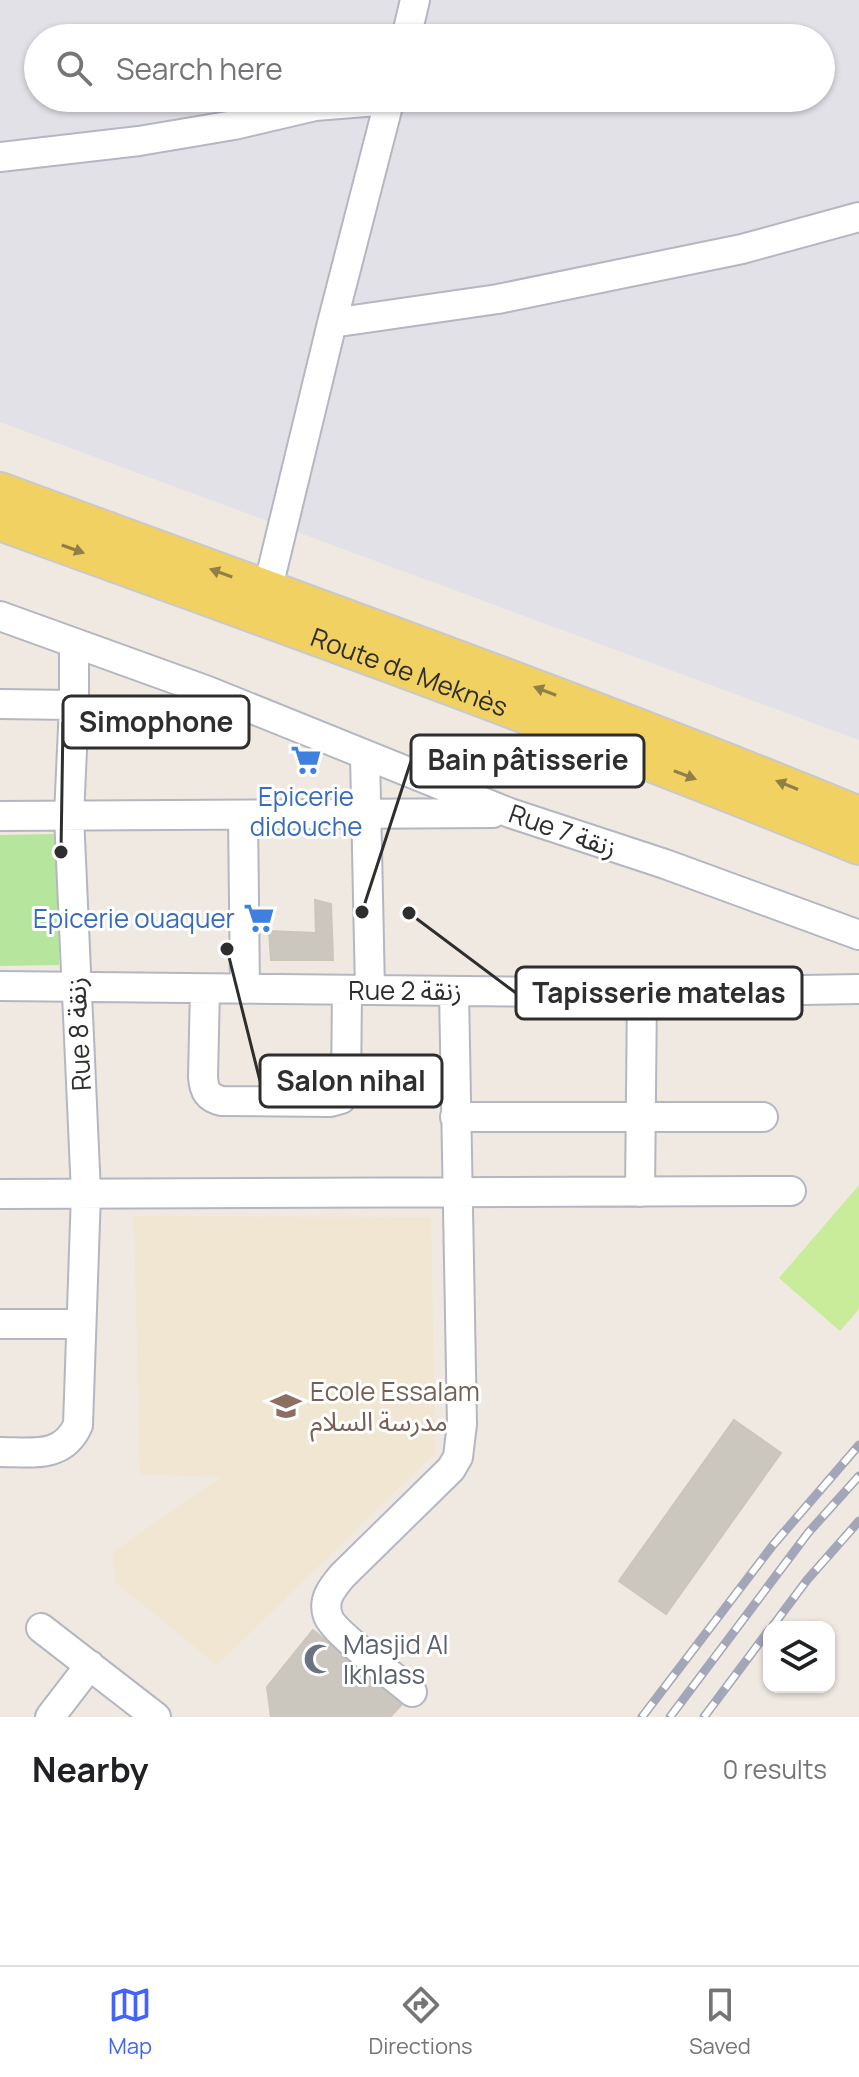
<!DOCTYPE html>
<html lang="en">
<head>
<meta charset="utf-8">
<style>
  body { margin:0; font-family:Manrope,"Noto Sans Arabic",sans-serif; background:#f6f6f6; color:#202124 }
  .controls { position:absolute; right:24px; bottom:24px; display:grid; overflow:hidden; border-radius:16px; box-shadow:0 2px 6px #0004 }
  .controls button { width:72px; height:72px; display:grid; place-items:center; padding:0; border:0; border-bottom:2px solid #e0e0e0; background:#fff; color:#202124; font:40px sans-serif }
  .list { margin:0; padding:0; list-style:none }
  h2 { display:flex; justify-content:space-between; align-items:center; height:104px; margin:0; padding:0 32px; font-size:34px }
  h2 small { font-size:26px; font-weight:400; color:#757577 }
  .icon { flex:none; width:44px; height:44px; fill:none; stroke:currentColor; stroke-width:2; stroke-linecap:round; stroke-linejoin:round }
  .map { position:relative; flex:none; width:859px; height:1717px; overflow:hidden }
  .search { position:absolute; background:#fff; box-shadow:0 2px 6px #0004; left:24px; right:24px; top:24px; height:88px; display:flex; align-items:center; gap:20px; box-sizing:border-box; padding:0 28px; border-radius:44px; color:#757577; font-size:30px }
  .sheet { height:248px; background:#fff }
  nav { display:flex; justify-content:space-around; align-items:center; box-sizing:border-box; height:112px; border-top:2px solid #e0e0e0; background:#fff; font-size:22px; color:#757577 }
  nav a { display:grid; justify-items:center; gap:4px }
  nav .on { color:#4264fb }
  .map>svg:first-child { display:block }
  .industrial { fill:#e3e1e8; fill-rule:evenodd }
  .education { fill:#f0e6d1 }
  .green { fill:#b6e59e }
  .pitch { fill:#c9ec9a }
  .building { fill:#cbc7bf; stroke:#cbc5ba; stroke-width:2 }
  .lines { fill:none; stroke-linecap:round; stroke-linejoin:round }
  .minor-casing { stroke:#b4b7c1; stroke-width:32 }
  .major-casing { stroke:#c9c9c9; stroke-width:40 }
  .minor { stroke:#fff; stroke-width:28 }
  .major { stroke:#f2d163; stroke-width:36 }
  .rail-casing { stroke:#a3a6b8; stroke-width:9 }
  .rail { stroke:#fff; stroke-width:6; stroke-dasharray:18; stroke-linecap:butt }
  .oneway { fill:#908048 }
  .labels { text-anchor:middle; dominant-baseline:central; stroke-width:6; stroke-linejoin:round; paint-order:stroke }
  .street-label { font-size:26px; fill:#2e2e2e; stroke:#fff }
  .shop-label { font-size:26px; fill:#366cbe; stroke:#fff }
  .education-label { font-size:26px; fill:#785e54; stroke:#fff; text-anchor:start }
  .worship-label { font-size:26px; fill:#5b616d; stroke:#fff; text-anchor:start }
  .leader { fill:none; stroke:#2e2e2e; stroke-width:3 }
  .callout-dot { fill:#2e2e2e; stroke:#fff; stroke-width:3 }
  .callout { fill:#fff; stroke:#2e2e2e; stroke-width:3 }
  .callout-label { font-size:28px; text-anchor:middle; font-weight:bold; fill:#2e2e2e }
</style>
</head>
<body>
<div class="map">
<svg width="859" height="1717" viewBox="0 0 859 1717">
  <rect width="100%" height="100%" fill="#efe9e1"/>
  <path class="industrial" d="M0 0H859V740L0 422ZM38 38H821V98H38Z"/>
  <path class="education" d="M134 1216 431 1217 435 1453 217 1665 115 1582 113 1552 221 1477 140 1474Z"/>
  <path class="green" d="M58 834 59 965 0 966V835Z"/>
  <path class="pitch" d="M859 1185V1309L840 1331 779 1278Z"/>
  <path class="building" d="M315 900 331 904 333 960H271L269 931 316 933Z
    M734 1420 781 1453 666 1614 619 1581Z
    M313 1630 403 1703 390 1717H271L267 1687Z"/>
  <g class="lines">
    <g class="minor-casing">
      <path id="minor" d="M406 38 415 0
        M0 157 139 141 234 125 315 106 390 100
        M332 323 498 299 742 249 859 217
        M263 608 332 323 390 98
        M0 616 208 691 510 813 665 864 859 935
        M0 704 74 705
        M365 755 370 990
        M243 815 245 989
        M0 816 493 813
        M0 986 642 993 859 989
        M205 989 203 1077C204 1091 208 1098 222 1101L330 1102 341 1099 346 1091 347 990
        M455 1117H763
        M640 1192 642 993
        M0 1194 791 1191
        M0 1324H81
        M0 1452C32 1452 63 1459 78 1425L86 1193 69 816 74 705V643
        M41 1628 156 1717
        M412 1692C397 1679 332 1631 328 1616 322 1600 332 1588 342 1576L451 1469 458 1457 462 1424 454 991
        M50 1717 90 1665"/>
    </g>
    <g class="major-casing">
      <g id="major">
        <path d="M0 491C287 597 576 699 859 815"/>
        <path id="s1" d="M0 522C288 626 576 730 859 846"/>
      </g>
    </g>
    <use href="#minor" class="minor"/>
    <use href="#major" class="major"/>
    <g class="rail-casing">
      <path id="rail" d="M772 1627 807 1580 859 1521
        M642 1717 773 1545 859 1445
        M670 1717 808 1533 859 1476
        M704 1717 769 1630"/>
    </g>
    <use href="#rail" class="rail"/>
  </g>
  <defs><path id="oneway-solid" d="M-6-.8H1V-3.2L6.5 0L1 3.2V.8H-6Z" transform="scale(2)"/></defs>
  <g class="oneway">
    <use href="#oneway-solid" transform="translate(73 549) rotate(20)"/>
    <use href="#oneway-solid" transform="translate(221 573) rotate(-160)"/>
    <use href="#oneway-solid" transform="translate(545 691) rotate(-159)"/>
    <use href="#oneway-solid" transform="translate(685 775) rotate(21)"/>
    <use href="#oneway-solid" transform="translate(787 785) rotate(-158)"/>
  </g>
  <defs>
    <g id="supermarket-bare" transform="scale(2.4)"><path d="M-6-5.5h2.5l.6 2H6L4.5 2H-2.5L-4.4-4H-6ZM-1.5 3.2a1.3 1.3 0 1 0 .1 0ZM3 3.2a1.3 1.3 0 1 0 .1 0Z" fill="#3f7fe0" stroke="#fff" stroke-width="2.5" paint-order="stroke"/></g>
    <g id="school-bare" transform="scale(2.4)"><path d="M0-5L7-2L0 1L-7-2ZM-4 1L0 2.5L4 1V4Q0 6-4 4Z" fill="#8d6e63" stroke="#fff" stroke-width="2.5" paint-order="stroke"/></g>
    <g id="mosque-bare" transform="scale(2.4)"><path d="M3.5-4.9A6 6 0 1 0 3.5 4.9A5 5 0 1 1 3.5-4.9Z" fill="#6b7280" stroke="#fff" stroke-width="2.5" paint-order="stroke"/></g>
  </defs>
  <g fill-rule="evenodd">
    <use href="#supermarket-bare" x="306" y="760"/>
    <use href="#supermarket-bare" x="259" y="918"/>
    <use href="#school-bare" x="286" y="1406"/>
    <use href="#mosque-bare" x="319" y="1659"/>
  </g>
  <g class="labels">
    <g class="street-label">
      <text stroke="none"><textPath href="#s1" startOffset="436">Route de Meknès</textPath></text>
      <text transform="translate(563 830) rotate(19)">Rue 7 زنقة</text>
      <text x="405" y="990">Rue 2 زنقة</text>
      <text transform="translate(78 1034) rotate(-93)">Rue 8 زنقة</text>
    </g>
    <g class="shop-label">
      <text x="306" y="796">Epicerie<tspan x="306" dy="30">didouche</tspan></text>
      <text x="235" y="918" text-anchor="end">Epicerie ouaquer</text>
    </g>
    <g class="education-label">
      <text x="310" y="1391">Ecole Essalam<tspan x="310" dy="30">مدرسة السلام</tspan></text>
    </g>
    <g class="worship-label">
      <text x="343" y="1644">Masjid Al<tspan x="343" dy="30">Ikhlass</tspan></text>
    </g>
  </g>
  <path class="leader" d="M61 852L63 722M362 912L411 761M409 913L516 993M227 949L260 1081"/>
  <g class="callout-dot">
    <circle cx="61" cy="852" r="8"/>
    <circle cx="362" cy="912" r="8"/>
    <circle cx="409" cy="913" r="8"/>
    <circle cx="227" cy="949" r="8"/>
  </g>
  <g class="callout">
    <rect x="63" y="696" width="186" height="52" rx="8"/>
    <rect x="411" y="735" width="233" height="52" rx="8"/>
    <rect x="516" y="967" width="286" height="52" rx="8"/>
    <rect x="260" y="1055" width="182" height="52" rx="8"/>
  </g>
  <g class="callout-label">
    <text x="156" y="732">Simophone</text>
    <text x="528" y="770">Bain pâtisserie</text>
    <text x="659" y="1003">Tapisserie matelas</text>
    <text x="351" y="1091">Salon nihal</text>
  </g>
</svg>
<div class="controls">
<button><svg class="icon" aria-label="layers" viewBox="0 0 24 24"><path d="M12 4l9 5-9 5-9-5zM3 14l9 5 9-5"/></svg></button>
</div>
<div class="search"><svg class="icon" aria-label="search" viewBox="0 0 24 24"><circle cx="10" cy="10" r="6"/><path d="M15 15l6 6"/></svg>Search here</div>
</div>
<section class="sheet">
<h2>Nearby<small>0 results</small></h2>
<ul class="list">
</ul>
</section>
<nav>
<a class="on"><svg class="icon" aria-label="map" viewBox="0 0 24 24"><path d="M3 6l6-2 6 2 6-2v14l-6 2-6-2-6 2zM9 4v14M15 6v14"/></svg>Map</a>
<a><svg class="icon" aria-label="directions" viewBox="0 0 24 24"><path d="M12 3l9 9-9 9-9-9zM9 14v-3h6M13 9l2 2-2 2"/></svg>Directions</a>
<a><svg class="icon" aria-label="saved" viewBox="0 0 24 24"><path d="M7 4h10v16l-5-4-5 4z"/></svg>Saved</a>
</nav>
</body>
</html>
